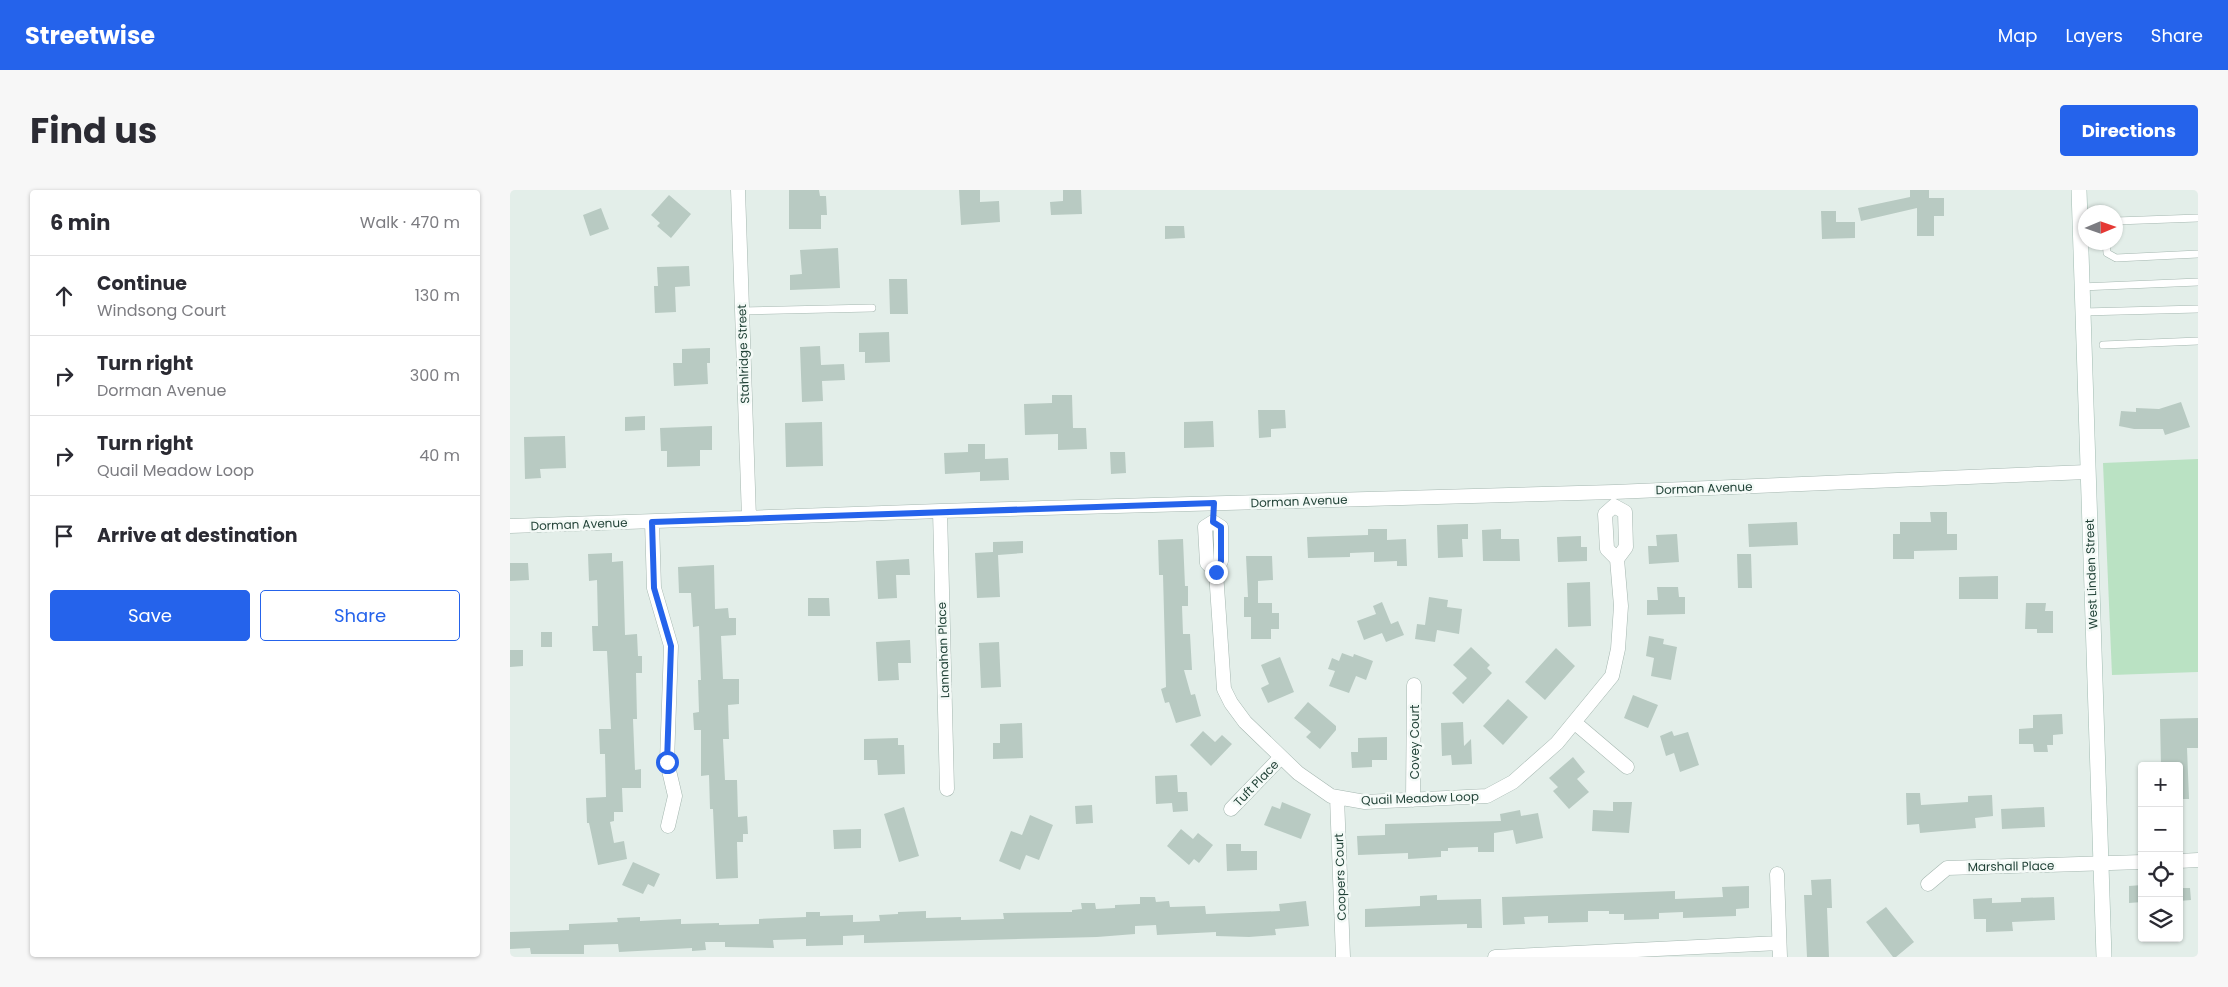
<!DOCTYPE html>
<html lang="en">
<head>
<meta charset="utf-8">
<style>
  body { margin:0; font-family:Poppins,sans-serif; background:#f7f7f7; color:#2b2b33 }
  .controls { position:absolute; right:15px; bottom:15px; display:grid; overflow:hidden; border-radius:5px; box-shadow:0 1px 4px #0004 }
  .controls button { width:45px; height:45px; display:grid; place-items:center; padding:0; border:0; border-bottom:1px solid #e1e1e2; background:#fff; color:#2b2b33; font:25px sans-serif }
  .compass { position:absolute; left:1568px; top:15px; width:45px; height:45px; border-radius:50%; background:#fff; box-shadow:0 1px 4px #0004; rotate:88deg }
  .stop { position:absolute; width:15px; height:15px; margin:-11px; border:4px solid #2563eb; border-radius:50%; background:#fff }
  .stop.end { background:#2563eb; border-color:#fff; box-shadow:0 1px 5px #0008 }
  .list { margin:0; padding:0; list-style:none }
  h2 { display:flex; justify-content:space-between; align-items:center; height:65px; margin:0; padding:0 20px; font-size:21px }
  h2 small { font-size:16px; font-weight:400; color:#7c7c81 }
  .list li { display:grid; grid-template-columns:32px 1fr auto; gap:15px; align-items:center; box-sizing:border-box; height:80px; padding:0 20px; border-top:1px solid #e1e1e2 }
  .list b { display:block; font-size:19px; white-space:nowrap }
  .list p { margin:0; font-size:16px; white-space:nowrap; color:#7c7c81 }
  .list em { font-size:16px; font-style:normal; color:#7c7c81 }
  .actions { display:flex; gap:10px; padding:15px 20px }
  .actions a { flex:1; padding:11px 0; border:1px solid #2563eb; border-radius:5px; text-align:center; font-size:18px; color:#2563eb }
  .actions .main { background:#2563eb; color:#fff }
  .icon { flex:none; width:28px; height:28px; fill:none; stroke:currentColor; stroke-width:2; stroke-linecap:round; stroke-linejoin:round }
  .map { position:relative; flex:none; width:1688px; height:767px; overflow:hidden; border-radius:5px }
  header { display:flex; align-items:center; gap:30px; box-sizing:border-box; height:70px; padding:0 25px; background:#2563eb; color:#fff }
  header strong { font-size:24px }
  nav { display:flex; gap:28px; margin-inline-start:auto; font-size:18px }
  .intro { display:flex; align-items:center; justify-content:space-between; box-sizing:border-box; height:120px; padding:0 30px }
  h1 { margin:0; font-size:35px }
  .button { padding:12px 22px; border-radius:5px; background:#2563eb; color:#fff; font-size:18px; font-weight:700 }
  main { display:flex; gap:30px; padding:0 30px }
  aside { flex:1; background:#fff; border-radius:5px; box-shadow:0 1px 4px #0004 }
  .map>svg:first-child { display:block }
  .green { fill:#bae2c3 }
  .building { fill:#b8cac2 }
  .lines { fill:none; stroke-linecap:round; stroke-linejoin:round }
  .lane-casing { stroke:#a5b7b0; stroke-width:8 }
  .street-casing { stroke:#a5b7b0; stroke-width:15 }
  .secondary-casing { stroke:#a0bbb1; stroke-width:16 }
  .lane { stroke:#fff; stroke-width:7 }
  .street { stroke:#fff; stroke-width:14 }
  .secondary { stroke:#fff; stroke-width:15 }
  .route { stroke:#2563eb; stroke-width:6 }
  .labels { text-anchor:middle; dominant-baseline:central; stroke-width:5; stroke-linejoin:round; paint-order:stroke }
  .street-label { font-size:12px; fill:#214237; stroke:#f4faf7 }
</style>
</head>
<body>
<header>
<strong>Streetwise</strong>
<nav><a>Map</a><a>Layers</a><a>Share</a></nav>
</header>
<div class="intro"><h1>Find us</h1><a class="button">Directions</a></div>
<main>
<aside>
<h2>6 min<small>Walk · 470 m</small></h2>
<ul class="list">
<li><svg class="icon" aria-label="ahead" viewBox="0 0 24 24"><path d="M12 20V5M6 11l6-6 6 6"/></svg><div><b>Continue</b><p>Windsong Court</p></div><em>130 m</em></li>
<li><svg class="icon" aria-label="right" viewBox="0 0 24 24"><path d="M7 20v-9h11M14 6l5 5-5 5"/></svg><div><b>Turn right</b><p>Dorman Avenue</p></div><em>300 m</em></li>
<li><svg class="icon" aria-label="right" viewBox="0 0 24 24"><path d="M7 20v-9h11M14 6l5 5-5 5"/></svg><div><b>Turn right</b><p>Quail Meadow Loop</p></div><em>40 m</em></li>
<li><svg class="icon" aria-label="arrive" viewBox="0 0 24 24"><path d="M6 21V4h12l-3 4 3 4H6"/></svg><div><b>Arrive at destination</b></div></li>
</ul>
<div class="actions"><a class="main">Save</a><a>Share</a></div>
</aside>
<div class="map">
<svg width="1688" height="767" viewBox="0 0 1688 767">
  <rect width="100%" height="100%" fill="#e3eee9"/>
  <path class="green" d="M1688 269V482L1602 485 1593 273Z"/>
  <path class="building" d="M279 0H309L310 6H316L317 25H311V39H279Z
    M449 0H470V12L489 11 490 32 451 35Z
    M553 0H571L572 24 541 25 540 12 553 11Z
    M1400 0H1419V8H1434V26H1424V46H1407V18L1351 31 1348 18 1400 7Z
    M159 5 181 24 161 48 147 36 150 33 141 25Z
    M91 18 99 39 80 46 73 25Z
    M1311 21H1326V32H1345V48L1312 49Z
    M655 36H674L675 48 655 49Z
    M328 58 330 98 280 100V85L292 84 290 60Z
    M179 76 180 96 165 97 166 122 145 123 144 96H148L147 77Z
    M379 89H397L398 124H380Z
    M379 142 380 172 355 173V162H349V143Z
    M310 156 311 175 334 174 335 190 312 191 313 211 292 212 290 157Z
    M200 158V173H197L198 194 164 196 163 173H172V159Z
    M542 205H562L563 238H576L577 259 548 260V244L515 245 514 214 542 213Z
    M1671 212 1680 237 1655 245 1653 239H1624L1609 236 1611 221 1626 222V218L1649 219Z
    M748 220H775L776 238 761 239V247L749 248Z
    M135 226V240L115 241V227Z
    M703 231 704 257 674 258V232Z
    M312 232 313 276 276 277 275 233Z
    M202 236V260H190V276L157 277V261H151L150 238Z
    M55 246 56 278 30 279 31 288 15 289 14 247Z
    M458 254H475V269L498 268 499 290 470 291V282L435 284 434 263 458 262Z
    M600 262H615L616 283 601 284Z
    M1420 322H1437V344H1447V360L1404 361V369H1383V344H1390V332H1421Z
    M1287 332 1288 355 1239 357 1238 334Z
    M958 334V349H952L953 367 928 368 927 335Z
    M858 339H877V350L896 349 897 376H887V371L864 372V362L840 363V367L798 368 797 347 858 345Z
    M991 339V349H1009L1010 371H973L972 340Z
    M1167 344 1169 372 1139 374 1138 356H1147L1146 345Z
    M1071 346V357H1077V371L1048 372 1047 347Z
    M673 349 675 396H678V416H672L673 444H680L682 480H674L681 505 685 504 691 526 666 533 659 512 655 513 651 499 656 497 653 385H649L648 350Z
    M513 351V363L488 365 490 407 467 408 465 363 483 362V352Z
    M102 363V372L113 371 115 445 127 444 128 466H132V483H126L127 529H123L125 580 131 579V598H112L113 622H104V631L100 632 104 653 114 651 117 669 88 675 79 633H77L76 608 96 607 95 564H90L89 539H101L97 461H83L82 436H88L87 390 79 391 78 364Z
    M1227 364H1241L1242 398H1228Z
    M736 366H762L763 390 748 391V413H762V423H769V439H761V449H741V427H734V407H738Z
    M399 369 400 385H386L387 408 368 409 366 371Z
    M0 373H18L19 390 0 391Z
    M204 375 205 419 218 418 219 428H226V445L211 446 213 489H229V514L218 515 219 549H213L215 590H227L228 627 237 626 238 644H233V652H227L228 688 206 689 203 619H200L199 585 191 586V540H184L183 523 189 522 188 490H191L189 436 183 437 181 403H169L168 377Z
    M1488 386V409H1449V387Z
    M1080 392 1081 436 1058 437 1057 393Z
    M1147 397H1168L1169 407H1175V424L1137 425V410H1148Z
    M919 407 938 410 937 417 952 419 949 444 927 440 925 452 905 449 907 434 915 435Z
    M298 408H319L320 426H298Z
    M872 412 881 434 888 431 894 445 876 452 872 443 854 450 847 431 866 424 863 416Z
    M1516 413H1536L1535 421H1543V443H1527V439H1515Z
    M31 442H42V457H31Z
    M1139 446 1154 449 1153 454 1167 457 1161 490 1141 486 1144 468 1136 466Z
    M400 450 401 473H388L389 490 368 491 366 452Z
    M489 452 491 497 471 498 469 453Z
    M961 457 980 475 977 478 982 483 953 514 942 503 957 488 943 475Z
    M1046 458 1065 476 1035 510 1015 492Z
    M0 460H13V476L0 477Z
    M832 463 843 467 844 464 863 471 856 490 846 486 839 503 819 496 825 481 818 479 822 468 829 471Z
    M770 467 784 502 758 513 751 498 759 494 751 475Z
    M1123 505 1148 515 1138 538 1114 528Z
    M998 509 1018 527 993 555 973 536Z
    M798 512 826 536V540L810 559 796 547 801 542 784 528Z
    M1552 524 1553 544 1543 545V555H1537L1538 562H1524L1523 554H1509V539L1523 538V525Z
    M1688 528V558H1677L1679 609H1669V576H1651L1650 529Z
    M953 532 954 556 961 549 962 574 942 575 941 565 932 566 931 533Z
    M512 533 513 568 483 569V553H490V534Z
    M693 541 705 552 712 545 722 554 701 576 680 555Z
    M1162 541 1164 546 1178 542 1189 575 1170 582 1164 563 1156 566 1150 546Z
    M877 547V570H862V577L842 578 841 562H848V548Z
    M388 548V555H394L395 584 368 585 367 570H354V549Z
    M1063 567 1075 582 1067 589 1079 602 1059 619 1043 601 1048 597 1039 588Z
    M667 585 668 602H677L678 621 663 622 662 613 646 614 645 586Z
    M1396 603H1410L1411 615 1458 612V606L1482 605 1483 626 1465 628 1466 638 1410 643 1409 634 1397 635Z
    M772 612 801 624 791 649 754 635 762 616 770 619Z
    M1103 612H1122L1119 643 1082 641 1083 620 1103 621Z
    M582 615 583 633 566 634 565 616Z
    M394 617 409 666 389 672 374 624Z
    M1534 617 1535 637 1492 639 1491 619Z
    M1010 620 1011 626 1028 623 1033 648 1006 654 1003 640 984 643V662H968V657L938 658V661H931V667L898 669V663L848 665 847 646 875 645V634L991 631 990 624Z
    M520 625 543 635 529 670 516 665 510 680 489 671 501 641 512 645Z
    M351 639V658L324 659 323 640Z
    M671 639 683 649 688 643 703 655 689 673 684 669 679 675 657 656Z
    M716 654H731V661H747V680L717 681Z
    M123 672 150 684 144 697 138 694 133 704 112 695Z
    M1321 689 1322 718H1317L1319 767H1297L1294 705H1302L1301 690Z
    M1632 695V712L1619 713V696Z
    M1239 696V718L1226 719V726L1173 728V722L1149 723V729L1114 730V724H1099V721H1078V732L1038 733V726L1014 727 1015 734 993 735 992 707 1165 701V709L1213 707 1212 697Z
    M1669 698H1680L1681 710 1669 711Z
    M927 705V710L971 709 972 738H957V734L855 737V719L910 716V706Z
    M630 707H645L646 712 659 711 660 717 695 716 696 724 770 721 769 714 796 711 799 736 765 739 766 745 739 747 706 746V742L647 745 646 735 625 736V744L587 747 354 753V745L333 746V755L296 756V749L263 750 264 758 215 757V752H195L196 760 182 761V758L109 762 108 754 74 755V764H21L20 758 0 759V742L59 740V734L108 732 107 728 130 727V731L171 729V734L209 733V735L249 734V729L296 727V722H310V726L343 725V732L370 731 369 725 388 724V722L416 721V728L451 727V730L494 729 493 723 562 722V720L572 719 571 713H585L586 719 605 718V715L630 714Z
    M1544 707 1545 730 1502 732 1503 741 1476 742V729H1464L1463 709 1482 708V713L1511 712V708Z
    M1376 717 1404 752 1386 767H1383L1356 732Z"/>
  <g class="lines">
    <g class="lane-casing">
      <path id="lane" d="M1606 31 1688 28
        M1596 52 1597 63 1606 68 1688 64
        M1571 97 1688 92
        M232 121 362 118
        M1573 122 1688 119
        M1593 155 1688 151"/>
    </g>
    <g class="street-casing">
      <path id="street" d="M228 0 239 328
        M1104 316 1115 322 1116 357 1107 369 1097 359 1095 324Z
        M430 321 437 599
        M142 332 144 398 161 456 157 572 165 606 158 636
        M703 332 711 337V371L706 382 697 373 695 337Z
        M0 336 430 321 1104 302 1577 282
        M706 382 714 499 721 513 735 532 788 583 821 606 855 612 977 606 1003 592 1047 553 1102 486 1108 459 1111 416 1107 369
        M1064 532 1117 577
        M827 607 833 767
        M903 610 904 495
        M721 619 771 567
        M1669 671 1688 670
        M1267 684 1270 767
        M1418 694 1437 678 1632 672
        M985 767 1269 753"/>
    </g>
    <g class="secondary-casing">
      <path id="secondary" d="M1569 0 1594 767"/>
    </g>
    <use href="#lane" class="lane"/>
    <use href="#street" class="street"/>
    <use href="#secondary" class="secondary"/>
  </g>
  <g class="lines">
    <path class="route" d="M157 572 161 456 144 398 142 332 704 313 703 332 711 337V371L706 382"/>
  </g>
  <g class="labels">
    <g class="street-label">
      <text transform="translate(233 164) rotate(-92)">Stahlridge Street</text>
      <text transform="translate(1194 298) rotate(-2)">Dorman Avenue</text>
      <text transform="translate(789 311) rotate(-2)">Dorman Avenue</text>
      <text transform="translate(69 334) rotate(-2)">Dorman Avenue</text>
      <text transform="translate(1581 384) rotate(-92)">West Linden Street</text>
      <text transform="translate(433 460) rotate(-92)">Lannahan Place</text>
      <text transform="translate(904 552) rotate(-90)">Covey Court</text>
      <text transform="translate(746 593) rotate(-46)">Tuft Place</text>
      <text transform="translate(910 608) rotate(-2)">Quail Meadow Loop</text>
      <text transform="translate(1501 676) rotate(-1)">Marshall Place</text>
      <text transform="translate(830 687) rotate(-92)">Coopers Court</text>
    </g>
  </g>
</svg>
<div class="controls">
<button>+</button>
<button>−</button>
<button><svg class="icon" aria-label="locate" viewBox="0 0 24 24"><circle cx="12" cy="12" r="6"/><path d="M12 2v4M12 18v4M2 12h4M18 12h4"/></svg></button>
<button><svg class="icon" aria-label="layers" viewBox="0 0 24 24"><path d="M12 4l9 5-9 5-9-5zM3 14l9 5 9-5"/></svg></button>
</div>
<svg class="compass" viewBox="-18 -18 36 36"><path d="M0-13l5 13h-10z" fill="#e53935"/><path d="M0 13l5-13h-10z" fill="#7c7c81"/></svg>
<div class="stop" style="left:157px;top:572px"></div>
<div class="stop end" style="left:706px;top:382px"></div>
</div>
</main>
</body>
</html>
